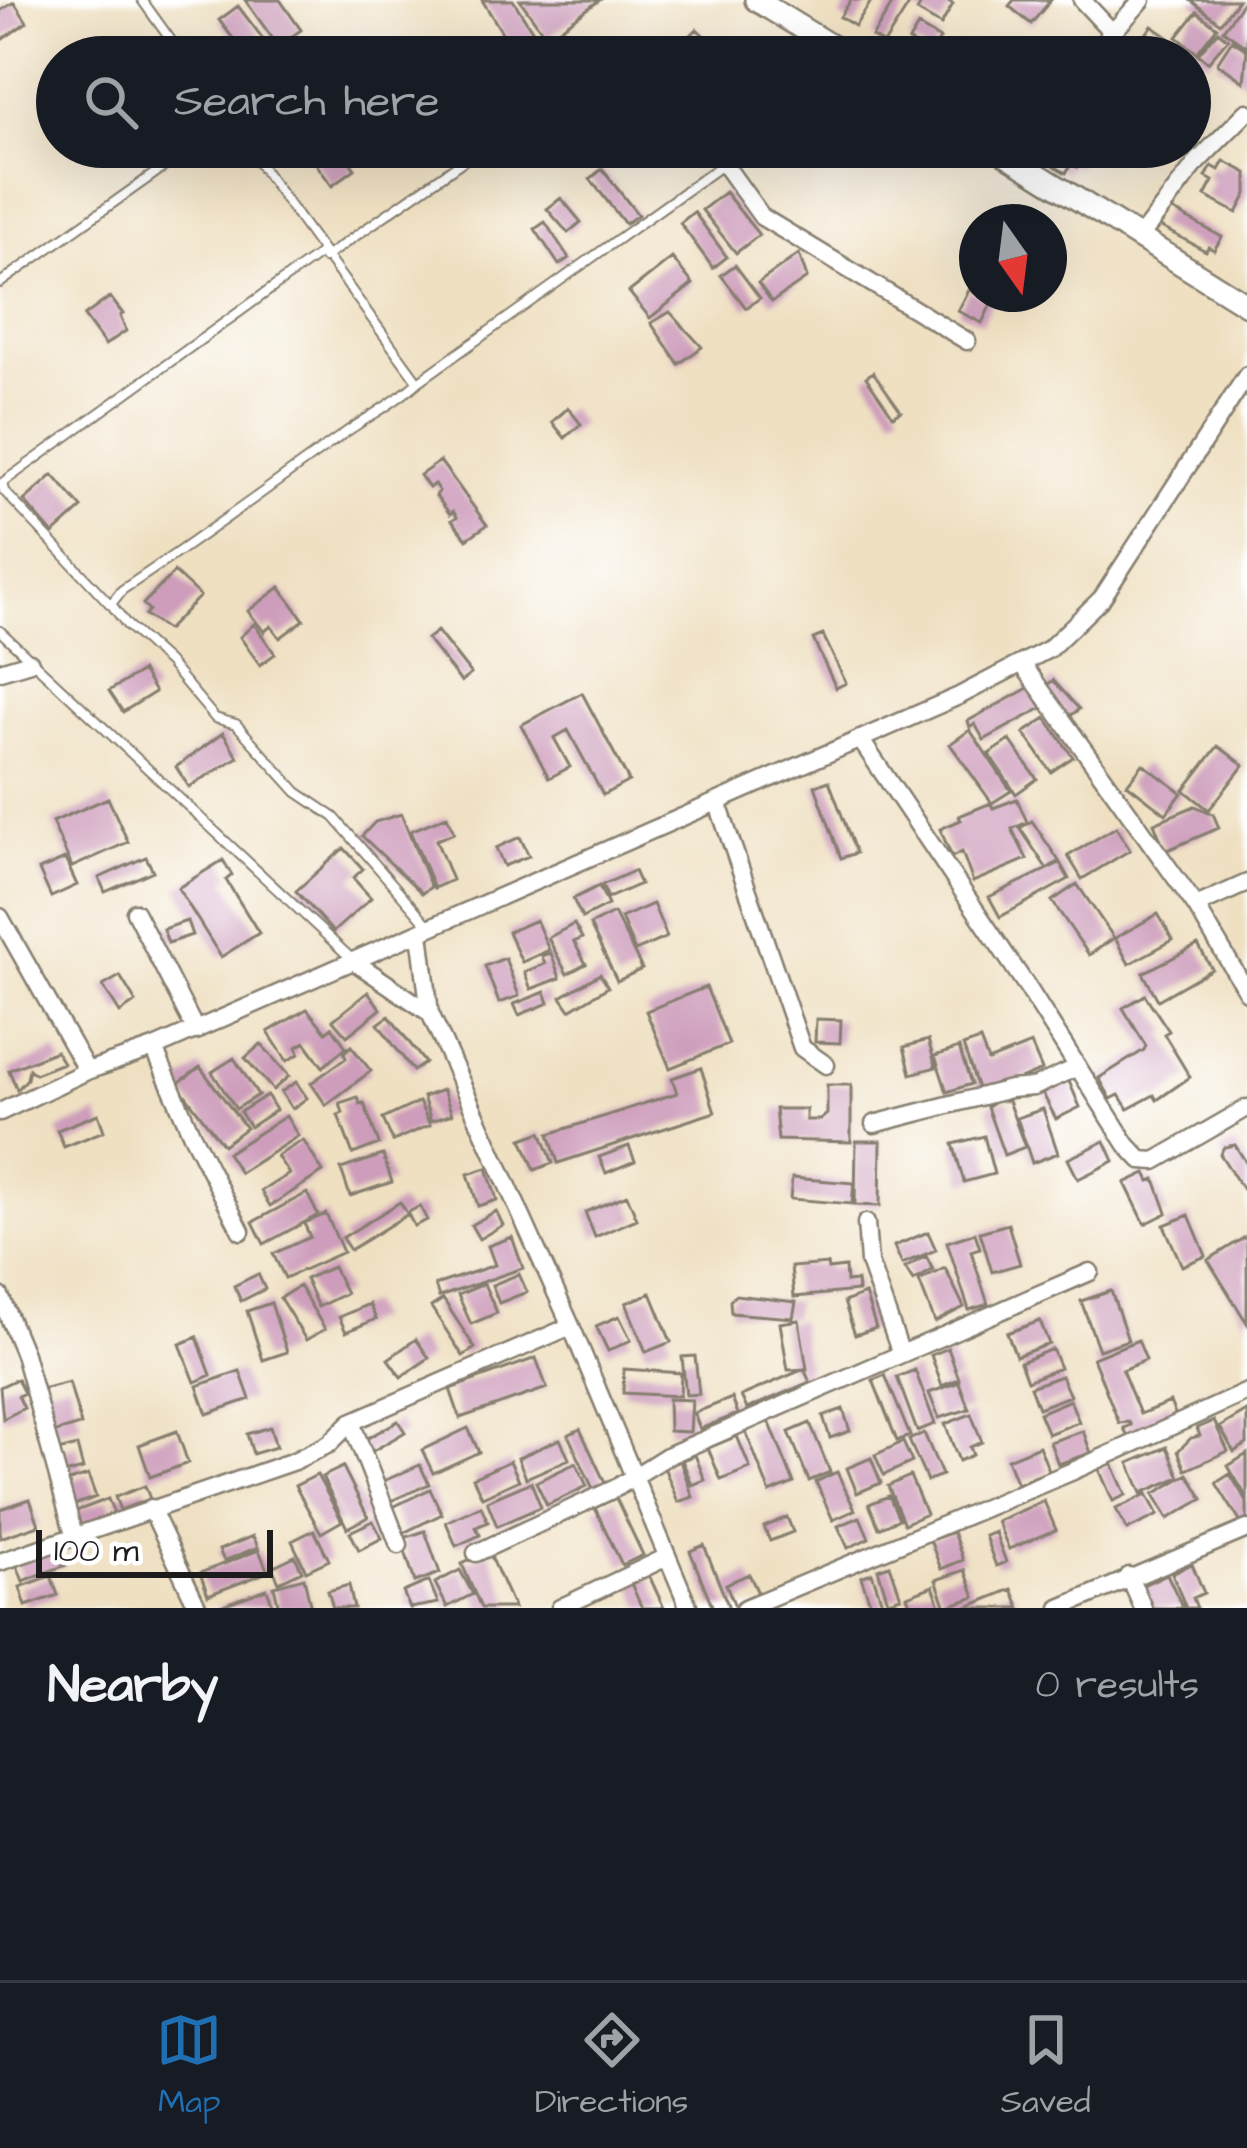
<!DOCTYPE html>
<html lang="en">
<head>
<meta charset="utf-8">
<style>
  body { margin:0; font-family:"Architects Daughter",sans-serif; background:#20242c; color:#f1f3f6 }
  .compass { position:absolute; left:959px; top:204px; width:108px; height:108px; border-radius:50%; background:#171b24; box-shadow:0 12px 48px #0002; rotate:166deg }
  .scale { position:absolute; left:36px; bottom:30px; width:237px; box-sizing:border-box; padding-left:12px; border:6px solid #1c1c1c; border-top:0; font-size:33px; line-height:42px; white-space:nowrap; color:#1c1c1c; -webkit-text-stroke:9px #fff; paint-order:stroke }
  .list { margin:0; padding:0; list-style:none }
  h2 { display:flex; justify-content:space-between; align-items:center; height:156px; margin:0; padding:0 48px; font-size:51px }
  h2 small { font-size:39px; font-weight:400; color:#9ea1a6 }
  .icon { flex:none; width:66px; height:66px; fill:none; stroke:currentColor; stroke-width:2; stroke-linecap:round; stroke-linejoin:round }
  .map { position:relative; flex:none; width:1247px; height:1608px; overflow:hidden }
  .search { position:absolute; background:#171b24; box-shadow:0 12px 48px #0002; left:36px; right:36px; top:36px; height:132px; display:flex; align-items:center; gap:30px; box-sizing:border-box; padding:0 42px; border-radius:66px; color:#9ea1a6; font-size:45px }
  .sheet { height:372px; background:#171b24 }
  nav { display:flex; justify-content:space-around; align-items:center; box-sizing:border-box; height:168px; border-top:3px solid #363941; background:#171b24; font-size:33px; color:#9ea1a6 }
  nav a { display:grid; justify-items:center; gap:6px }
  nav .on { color:#1f6fb2 }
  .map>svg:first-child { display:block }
  .building { fill:#cd9dbb }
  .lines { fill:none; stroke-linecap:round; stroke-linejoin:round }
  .service-casing { stroke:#867e6f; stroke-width:12 }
  .minor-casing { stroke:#867e6f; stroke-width:21 }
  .tertiary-casing { stroke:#867e6f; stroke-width:26 }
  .service { stroke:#fff; stroke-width:8 }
  .minor { stroke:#fff; stroke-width:16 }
  .tertiary { stroke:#fff; stroke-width:21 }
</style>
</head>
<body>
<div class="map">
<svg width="1247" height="1608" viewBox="0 0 1247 1608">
  <rect width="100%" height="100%" fill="#fff"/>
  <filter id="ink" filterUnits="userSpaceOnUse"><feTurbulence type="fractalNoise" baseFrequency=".00833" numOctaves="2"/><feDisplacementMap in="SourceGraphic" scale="24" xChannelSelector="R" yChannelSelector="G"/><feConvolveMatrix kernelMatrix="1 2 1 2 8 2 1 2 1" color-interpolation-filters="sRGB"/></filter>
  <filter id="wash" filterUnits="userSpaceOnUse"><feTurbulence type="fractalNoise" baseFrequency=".004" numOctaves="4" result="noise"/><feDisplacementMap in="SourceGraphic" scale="48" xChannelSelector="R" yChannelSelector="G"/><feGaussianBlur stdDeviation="2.7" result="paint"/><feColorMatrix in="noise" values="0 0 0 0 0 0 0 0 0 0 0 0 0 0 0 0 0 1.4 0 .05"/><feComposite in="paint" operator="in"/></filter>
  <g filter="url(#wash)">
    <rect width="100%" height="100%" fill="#efe0c2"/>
    <g id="blocks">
      <path class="building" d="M245 0H280L301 30 278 46Z
        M482 0H513L537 38 514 52Z
        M520 0H600L547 38Z
        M851 0H872L855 26 840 17Z
        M895 0H912L884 44 872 37Z
        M923 0H946L953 4 941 25 917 11Z
        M1014 0H1051L1031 24 1009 6Z
        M1190 0H1238L1220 23Z
        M14 2 27 22 0 41V11Z
        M1243 2 1247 6V47L1223 30Z
        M238 6 277 57H247L219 20Z
        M1197 12 1217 27 1197 53 1177 37Z
        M918 26 940 39 931 54 909 41Z
        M1152 26 1187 50 1182 57H1149L1136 48Z
        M697 29 726 57H701L685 41Z
        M1218 31 1228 39 1208 62 1198 54Z
        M1232 40 1247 50 1244 82 1217 63Z
        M326 147H339L355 169 332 186 312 158Z
        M1022 147H1073L1085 154 1077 167 1071 164 1066 173Z
        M1224 161 1247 173V194L1237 213 1205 196 1213 181 1206 177 1212 166 1219 170Z
        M602 169 638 215 625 224 590 179Z
        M725 192 759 235 736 253 702 210Z
        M561 198 581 222 568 233 547 209Z
        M1167 207 1222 237 1214 250 1208 247 1206 251 1157 225Z
        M694 212 727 257 713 268 680 223Z
        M545 222 569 258 559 265 535 229Z
        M799 254 807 278 772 302 758 283Z
        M672 258 693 284 650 318 629 292Z
        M735 265 760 298 746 308 721 275Z
        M969 290 992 302 982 323 958 311Z
        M110 297 123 314 120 316 126 331 105 345 84 316Z
        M670 312 702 347 679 364 651 323Z
        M873 372 901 411 893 416 866 377Z
        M568 408 581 424 565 438 552 422Z
        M440 461 487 525 467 539 452 520 457 517 453 511 450 514 436 496 439 491 434 484 429 488 420 475Z
        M53 475 82 508 53 534 24 501Z
        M174 572 200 596 167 630 145 615 149 610 143 604Z
        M280 587 304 620 280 638 271 626 264 632 248 611Z
        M254 624 275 654 260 665 240 637Z
        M437 631 471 674 461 682 427 639Z
        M823 635 846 683 836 688 813 639Z
        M142 671 155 692 123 712 109 691Z
        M1053 680 1079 709 1069 717 1043 689Z
        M1030 687 1042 708 984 740 975 724 970 727 968 721Z
        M582 693 629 781 603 795 568 730 554 738 570 767 549 778 521 725Z
        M1046 718 1073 757 1051 772 1024 733Z
        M970 730 1011 791 992 803 950 744Z
        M223 733 238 757 189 787 176 767Z
        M1010 740 1037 779 1016 794 989 754Z
        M1218 746 1244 765 1209 810 1184 790Z
        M1143 764 1182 793 1166 814 1127 784Z
        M829 781 856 853 841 858 815 786Z
        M108 798 128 842 72 867 52 822Z
        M1017 799 1027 822 1012 829 1027 859 973 882 962 852 952 857 940 829 961 820 959 816 991 803 993 808Z
        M1195 806 1213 814 1219 828 1165 851 1154 823Z
        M401 814 431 887 422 893 362 836 375 822Z
        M447 816 454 833 436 840 452 880 434 888 410 831Z
        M1032 821 1059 861 1047 869 1020 828Z
        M1116 827 1130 850 1082 879 1068 856Z
        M520 837 529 856 504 866 496 848Z
        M344 848 363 869 353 878 371 898 333 932 296 891Z
        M146 857 153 871 105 892 99 878Z
        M65 859 77 885 51 897 39 870Z
        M223 860 232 875 226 880 259 933 221 957 178 888Z
        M1060 863 1069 879 1000 917 989 897Z
        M634 871 640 884 608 898 602 885Z
        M1077 884 1114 938 1089 955 1052 901Z
        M599 886 608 905 582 918 573 899Z
        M653 904 667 937 635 951 621 918Z
        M614 913 642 969 617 981 590 925Z
        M1158 914 1173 940 1129 964 1115 938Z
        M536 920 549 950 522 962 508 932Z
        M187 921 192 935 168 943 163 929Z
        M574 924 582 938 574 942 586 964 567 974 548 938Z
        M1198 945 1212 969 1158 1000 1143 973Z
        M551 953 560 978 531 989 524 972 545 964 542 956Z
        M505 958 519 996 499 1003 485 966Z
        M600 974 608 987 570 1010 561 997Z
        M120 976 136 1002 120 1013 103 986Z
        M706 987 729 1044 670 1068 646 1011Z
        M368 992 381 1009 347 1036 333 1020Z
        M545 992 549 1003 519 1015 514 1004Z
        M1145 995 1169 1031 1164 1034 1190 1077 1157 1100 1154 1095 1128 1109 1119 1095 1111 1099 1099 1078 1144 1050 1146 1046 1123 1008Z
        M307 1009 326 1032 332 1027 346 1047 323 1067 305 1042 297 1047 299 1054 287 1061 268 1032Z
        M389 1016 425 1063 413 1071 378 1024Z
        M816 1019 841 1020 840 1043 815 1042Z
        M928 1040 936 1067 911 1074 904 1047Z
        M980 1040 988 1061 1031 1044 1042 1070 999 1088 979 1091 963 1046Z
        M261 1044 289 1076 273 1090 245 1058Z
        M351 1046 371 1071 326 1105 311 1083 346 1058 344 1052Z
        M959 1048 971 1084 947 1092 935 1056Z
        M56 1051 63 1063 35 1074 29 1069 27 1079 17 1090 9 1070Z
        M234 1058 258 1095 236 1109 212 1072Z
        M200 1067 246 1128 223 1145 177 1084Z
        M701 1068 715 1112 558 1163 549 1134 677 1093 672 1078Z
        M1068 1079 1080 1107 1056 1119 1042 1092Z
        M296 1082 307 1098 292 1109 281 1092Z
        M827 1085H851V1142L778 1140 775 1109H806V1120H820L827 1114Z
        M443 1090 452 1114 431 1121 423 1097Z
        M267 1095 276 1110 250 1127 240 1112Z
        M358 1097 360 1104 364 1103 379 1144 353 1154 338 1115 343 1113 340 1103Z
        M996 1101H1008L1025 1147 1004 1155 987 1107Z
        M419 1102 430 1125 393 1141 383 1119Z
        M1043 1109 1058 1153 1032 1163 1017 1118Z
        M98 1114 104 1131 64 1147 57 1130Z
        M286 1116 298 1136 240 1173 227 1153Z
        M541 1132 553 1163 535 1170 522 1139Z
        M984 1136 994 1174 964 1182 953 1144Z
        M303 1140 323 1172 270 1206 261 1191 289 1174 277 1156Z
        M856 1141H881L880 1206 855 1205Z
        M1105 1141 1114 1161 1078 1179 1068 1159Z
        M1235 1145 1247 1164V1196L1220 1154 1224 1147Z
        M629 1146 635 1161 606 1173 599 1157Z
        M383 1155 392 1182 350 1196 341 1169Z
        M487 1168 497 1200 478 1206 468 1174Z
        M1146 1173 1150 1181 1155 1179 1167 1213 1145 1224 1125 1183Z
        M792 1178 854 1183 852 1204 790 1199Z
        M307 1193 318 1215 264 1244 253 1222Z
        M627 1195 637 1219 595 1237 585 1212Z
        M400 1202 407 1213 420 1206 427 1220 414 1226 408 1214 350 1250 342 1238Z
        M496 1211 503 1225 479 1239 471 1225Z
        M326 1214 343 1252 285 1278 273 1254 310 1237 304 1223Z
        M1189 1215 1206 1256 1182 1266 1164 1225Z
        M1008 1224 1020 1264 992 1272 980 1232Z
        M928 1232 936 1250 902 1264 894 1246Z
        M975 1233 980 1248 971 1251 988 1304 969 1310 947 1242Z
        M1247 1236V1323L1208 1260Z
        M512 1237 523 1268 439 1297 435 1285 495 1265 488 1246Z
        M926 1256 933 1270 913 1281 905 1268Z
        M827 1264 828 1269 845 1267 846 1282 857 1281 858 1291 794 1297 791 1267Z
        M333 1267 346 1293 318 1307 305 1279Z
        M945 1268 964 1307 935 1322 919 1281Z
        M258 1274 265 1289 241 1301 234 1286Z
        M519 1274 527 1292 499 1303 492 1285Z
        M484 1284 497 1313 471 1324 458 1295Z
        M299 1286 325 1329 306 1340 280 1298Z
        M1111 1291 1128 1340 1099 1350 1081 1301Z
        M651 1293 671 1342 646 1352 626 1303Z
        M865 1294 876 1328 855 1335 844 1302Z
        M735 1295 796 1302 793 1318 731 1313 730 1301Z
        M443 1299 475 1348 463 1356 431 1307Z
        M271 1303 287 1352 263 1360 247 1311Z
        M369 1304 376 1319 346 1332 339 1317Z
        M619 1316 631 1340 608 1351 596 1326Z
        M799 1320 807 1369 788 1370 780 1323Z
        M1040 1321 1049 1344 1016 1356 1007 1333Z
        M197 1337 211 1375 195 1382 180 1344Z
        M416 1339 429 1358 401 1377 388 1359Z
        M1138 1340 1146 1360 1122 1370 1140 1414 1170 1402 1178 1421 1129 1440 1124 1428 1131 1425 1129 1422 1119 1423 1093 1358Z
        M948 1348 959 1379 942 1386 931 1355Z
        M1052 1349 1060 1368 1027 1381 1020 1362Z
        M695 1356 699 1394 686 1395 682 1357Z
        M536 1358 547 1388 460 1418 450 1389Z
        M624 1369 681 1373 680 1396 623 1393Z
        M804 1369 810 1382 747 1409 741 1396Z
        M915 1370 935 1424 917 1431 897 1377Z
        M240 1371 250 1399 207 1414 197 1386Z
        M885 1375 910 1436 897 1441 873 1380Z
        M1061 1376 1070 1396 1038 1408 1030 1387Z
        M17 1379 24 1393 18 1396 24 1408 3 1419 0 1387Z
        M69 1382 81 1425 53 1433 41 1389Z
        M959 1382 969 1409 939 1418 929 1393Z
        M732 1398 738 1414 700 1429 694 1413Z
        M668 1399 692 1400 690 1432 669 1431Z
        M1070 1400 1079 1422 1048 1434 1039 1413Z
        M843 1409 850 1431 830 1438 823 1416Z
        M1247 1411V1444L1234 1452 1220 1427Z
        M971 1414 982 1442 970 1447 973 1455 959 1461 945 1424Z
        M398 1421 405 1432 366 1455 359 1443Z
        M769 1421 794 1483 770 1493 745 1430Z
        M1214 1421 1228 1451 1186 1470 1178 1451 1191 1438 1200 1436 1197 1428Z
        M810 1423 830 1472 809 1481 789 1432Z
        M270 1427 276 1447 253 1454 247 1434Z
        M468 1428 479 1452 433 1473 422 1450Z
        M580 1429 606 1485 594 1491 568 1435Z
        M177 1431 188 1463 150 1477 139 1445Z
        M1083 1431 1091 1453 1058 1464 1050 1442Z
        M924 1433 942 1475 927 1481 909 1440Z
        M737 1436 750 1468 721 1480 708 1448Z
        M560 1439 569 1459 526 1478 518 1458Z
        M903 1442 912 1462 884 1475 875 1455Z
        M77 1446 83 1469 61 1475 54 1452Z
        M1039 1446 1049 1471 1017 1484 1007 1459Z
        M1167 1447 1180 1477 1142 1493 1129 1463Z
        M1247 1454V1498L1228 1466Z
        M695 1455 705 1480 692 1485 682 1460Z
        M871 1458 881 1483 857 1493 847 1468Z
        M510 1461 519 1480 482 1497 473 1478Z
        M680 1461 693 1497 678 1502 664 1467Z
        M576 1463 587 1486 547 1505 536 1482Z
        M1112 1463 1126 1495 1113 1501 1099 1469Z
        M420 1465 429 1484 386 1503 377 1484Z
        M343 1467 368 1517 347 1528 322 1477Z
        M837 1472 855 1510 833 1520 816 1482Z
        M1188 1474 1203 1499 1168 1519 1154 1494Z
        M1230 1474 1247 1502V1519L1241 1523 1216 1483Z
        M88 1475 96 1497 74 1505 66 1482Z
        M317 1475 342 1521 321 1533 295 1486Z
        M910 1476 926 1514 904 1524 888 1486Z
        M531 1482 541 1507 497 1526 487 1501Z
        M145 1486 150 1499 120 1510 115 1497Z
        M430 1489 442 1514 403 1533 391 1508Z
        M1147 1494 1158 1515 1127 1530 1116 1509Z
        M889 1496 899 1519 879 1528 869 1504Z
        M616 1498 643 1555 622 1565 595 1508Z
        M30 1499 39 1525 0 1538V1509Z
        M108 1499 114 1513 76 1527 71 1513Z
        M1044 1501 1056 1530 1009 1549 997 1521Z
        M481 1506 488 1522 476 1527 480 1535 456 1546 446 1522Z
        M787 1517 793 1532 770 1541 764 1527Z
        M860 1517 869 1538 848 1548 838 1526Z
        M373 1521 382 1538 359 1550 350 1532Z
        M314 1530 329 1560 306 1571 292 1541Z
        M425 1531 440 1573 415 1582 401 1539Z
        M953 1532 963 1560 941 1569 930 1540Z
        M995 1532 1006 1562 996 1566 985 1536Z
        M253 1536 258 1547 224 1561 219 1550Z
        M704 1545 729 1608H713L690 1551Z
        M59 1547 66 1565 23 1581 16 1563Z
        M259 1550 268 1572 208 1595 200 1573Z
        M489 1552 514 1608H481L462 1564Z
        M295 1556 302 1571 279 1582 272 1567Z
        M1192 1564 1204 1593 1193 1598 1197 1608H1186L1172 1573Z
        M890 1565 901 1597 888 1601 878 1569Z
        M460 1570 473 1594 447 1607 435 1583Z
        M965 1570 975 1597 946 1607 936 1580Z
        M647 1571 664 1608H642L629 1579Z
        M872 1573 884 1608H872L861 1577Z
        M749 1574 759 1595 735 1606 726 1584Z
        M1167 1574 1183 1608H1152L1141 1586Z
        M51 1576 58 1595 26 1606 20 1587Z
        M304 1578 311 1608H279L274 1586Z
        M429 1581 438 1603 410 1608 403 1592Z
        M349 1585 354 1608H333L328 1591Z
        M933 1586 941 1608H912L907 1596Z
        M267 1589 273 1606 217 1608V1607Z
        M1012 1589 1020 1608H965Z"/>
    </g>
  </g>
  <g filter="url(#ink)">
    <use href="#blocks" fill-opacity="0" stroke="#867e6f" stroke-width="3"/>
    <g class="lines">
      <g class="service-casing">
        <path id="service" d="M142 0 183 57
          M247 147 418 382 747 147
          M324 258 483 147
          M0 283 192 147
          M418 382C394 404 368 416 342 435 269 487 197 541 122 590L111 604 127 625 168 662 215 718 236 724 297 792 334 817 430 927
          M110 604 4 491 2 483 321 253
          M0 631 354 961"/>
      </g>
      <g class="minor-casing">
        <path id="minor" d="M1082 0 1111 31
          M1090 57 1142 0
          M724 164 762 217 967 341
          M1140 237 1198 161 1247 112
          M1023 665 1196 906 1247 992
          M0 671 30 662
          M860 739 1028 988 1127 1145 1141 1160 1155 1161 1247 1108
          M718 804 802 1048 826 1065
          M1196 906 1247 883
          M135 912 196 1031
          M0 917 87 1071
          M420 933 430 1013 571 1326 689 1608
          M355 962 430 1013
          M154 1048 192 1135 241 1231
          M0 1112 87 1071 154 1048 959 696 1049 649 1102 598 1247 375
          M874 1124 1010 1089 1034 1087 1078 1067
          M866 1223 869 1262 901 1354
          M0 1296 24 1354 74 1535
          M351 1422 399 1545
          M151 1508 198 1608
          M476 1553 616 1488 667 1456 1090 1272
          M0 1562 294 1461 329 1444 351 1422 571 1326
          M1129 1576 1143 1608
          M560 1608 667 1557
          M745 1608 1073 1471 1247 1392
          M1060 1608 1247 1529"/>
      </g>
      <g class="tertiary-casing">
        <path id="tertiary" d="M756 0 849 57
          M994 147 1247 305"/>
      </g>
      <use href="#service" class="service"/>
      <use href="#minor" class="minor"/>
      <use href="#tertiary" class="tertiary"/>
    </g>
  </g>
</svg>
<svg class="compass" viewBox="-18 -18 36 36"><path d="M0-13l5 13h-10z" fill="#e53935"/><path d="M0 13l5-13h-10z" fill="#9ea1a6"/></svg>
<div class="scale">100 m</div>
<div class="search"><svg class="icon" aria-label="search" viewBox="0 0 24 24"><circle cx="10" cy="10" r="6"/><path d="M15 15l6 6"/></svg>Search here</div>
</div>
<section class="sheet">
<h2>Nearby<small>0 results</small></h2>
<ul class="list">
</ul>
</section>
<nav>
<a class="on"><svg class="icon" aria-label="map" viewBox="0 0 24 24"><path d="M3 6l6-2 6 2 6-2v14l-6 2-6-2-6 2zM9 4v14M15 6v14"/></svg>Map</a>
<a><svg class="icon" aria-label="directions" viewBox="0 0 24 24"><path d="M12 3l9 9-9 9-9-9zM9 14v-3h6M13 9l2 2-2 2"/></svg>Directions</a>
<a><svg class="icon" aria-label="saved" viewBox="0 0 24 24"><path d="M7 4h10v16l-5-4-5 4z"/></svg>Saved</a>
</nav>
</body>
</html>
